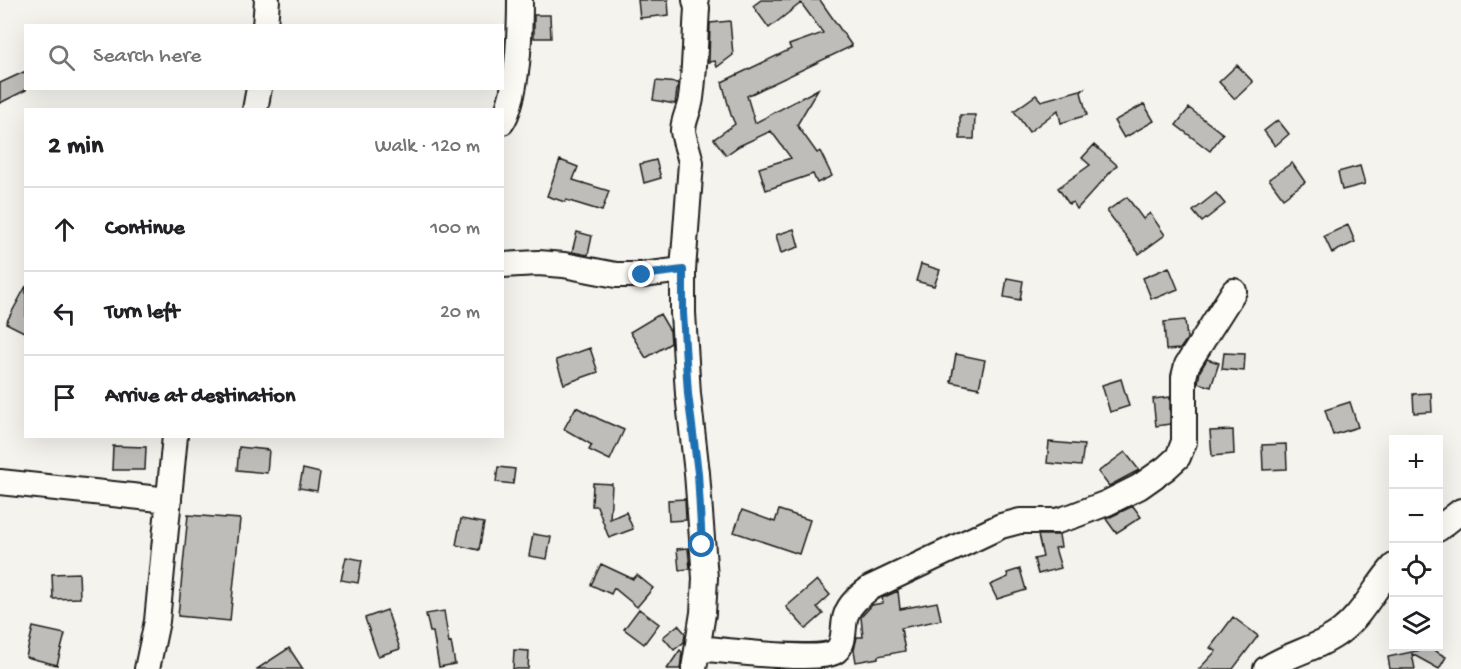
<!DOCTYPE html>
<html lang="en">
<head>
<meta charset="utf-8">
<style>
  body { margin:0; font-family:"Gochi Hand",sans-serif; background:#f6f6f6; color:#202124 }
  .controls { position:absolute; right:18px; bottom:18px; display:grid; overflow:hidden; border-radius:0px; box-shadow:0 6px 24px #0002 }
  .controls button { width:54px; height:54px; display:grid; place-items:center; padding:0; border:0; border-bottom:2px solid #e0e0e0; background:#fff; color:#202124; font:30px sans-serif }
  .stop { position:absolute; width:18px; height:18px; margin:-14px; border:4px solid #1f6fb2; border-radius:50%; background:#fff }
  .stop.end { background:#1f6fb2; border-color:#fff; box-shadow:0 2px 6px #0008 }
  .list { margin:0; padding:0; list-style:none }
  h2 { display:flex; justify-content:space-between; align-items:center; height:78px; margin:0; padding:0 24px; font-size:26px }
  h2 small { font-size:20px; font-weight:400; color:#757577 }
  .list li { display:grid; grid-template-columns:39px 1fr auto; gap:18px; align-items:center; box-sizing:border-box; height:84px; padding:0 24px; border-top:2px solid #e0e0e0 }
  .list b { display:block; font-size:22px; white-space:nowrap }
  .list em { font-size:20px; font-style:normal; color:#757577 }
  .icon { flex:none; width:33px; height:33px; fill:none; stroke:currentColor; stroke-width:2; stroke-linecap:round; stroke-linejoin:round }
  .map { position:relative; flex:none; width:1461px; height:669px; overflow:hidden }
  .search { position:absolute; background:#fff; box-shadow:0 6px 24px #0002; left:24px; top:24px; width:480px; height:66px; display:flex; align-items:center; gap:15px; box-sizing:border-box; padding:0 21px; border-radius:0px; color:#757577; font-size:22px }
  .panel { position:absolute; background:#fff; box-shadow:0 6px 24px #0002; left:24px; top:108px; width:480px; height:330px; border-radius:0px }
  .map>svg:first-child { display:block }
  .building { fill:#bebdba; stroke:#1c1c1c; stroke-width:1.5 }
  .lines { fill:none; stroke-linecap:round; stroke-linejoin:round }
  .minor-casing { stroke:#1c1c1c; stroke-width:28 }
  .minor { stroke:#fdfcf7; stroke-width:24 }
  .route { stroke:#1f6fb2; stroke-width:8 }
</style>
</head>
<body>
<div class="map">
<svg width="1461" height="669" viewBox="0 0 1461 669">
  <rect width="100%" height="100%" fill="#f4f3ee"/>
  <filter id="ink" filterUnits="userSpaceOnUse"><feTurbulence type="fractalNoise" baseFrequency=".0167" numOctaves="2"/><feDisplacementMap in="SourceGraphic" scale="12" xChannelSelector="R" yChannelSelector="G"/><feConvolveMatrix kernelMatrix="1 2 1 2 8 2 1 2 1" color-interpolation-filters="sRGB"/></filter>
  <g filter="url(#ink)">
    <path class="building" d="M638 0H668L669 15 640 18Z
      M761 0H820L852 46 747 96 755 123 818 89 797 125 817 153 820 151 832 176 817 183 813 174 766 190 759 168 791 158 771 131 739 146 726 155 714 139 735 124 731 115 722 82 791 49 789 45 823 33 801 3 769 28 753 6Z
      M534 15H550L551 38H534Z
      M730 21 733 55 717 67 715 61 709 62 710 23Z
      M1237 65 1253 82 1235 99 1219 82Z
      M26 71V90L0 103V83Z
      M656 81 678 83 675 104 653 100Z
      M1084 89 1081 92 1087 115 1061 123 1058 110 1029 132 1014 111 1036 95 1041 101Z
      M1144 104 1154 121 1124 138 1114 121Z
      M1189 108 1223 134 1210 151 1176 125Z
      M960 115H975L974 139H960Z
      M1278 120 1289 134 1275 146 1264 131Z
      M1094 145 1117 165 1077 209 1073 202 1069 204 1058 188 1090 165 1082 158Z
      M560 160 578 167 573 180 609 191 602 211 566 200 565 202 547 196Z
      M656 160 661 178 644 183 640 164Z
      M1292 163 1305 182 1283 198 1269 179Z
      M1360 166 1365 184 1342 190 1338 172Z
      M1216 193 1225 204 1202 222 1193 211Z
      M1127 197 1143 219 1150 213 1165 235 1139 254 1107 211Z
      M1348 225 1355 242 1332 253 1324 236Z
      M794 229 799 247 781 253 776 235Z
      M577 232 592 236 588 255 572 252Z
      M921 264 940 270 934 286 916 281Z
      M1169 267 1178 289 1156 298H1151L1143 278Z
      M1007 278 1023 281 1020 300 1004 297Z
      M26 286V333L6 323Z
      M660 314 670 331 671 343 646 358 630 332Z
      M1185 320 1187 339 1180 349 1166 350 1164 322Z
      M590 348 598 372 564 384 556 360Z
      M1224 353 1245 354 1244 371 1222 369Z
      M956 354 985 360 979 388 951 382Z
      M1207 359 1219 363 1211 387 1198 383 1200 371Z
      M1121 379 1129 406 1110 412 1102 385Z
      M1431 393 1432 412 1414 413 1413 394Z
      M1170 397V424L1156 426 1153 399Z
      M1350 402 1358 427 1333 435 1325 410Z
      M576 407 599 419 624 430 610 460 589 450 592 445 564 429Z
      M1233 430 1234 454 1212 456 1210 431Z
      M1049 442 1084 445 1081 466 1047 463Z
      M1286 444 1287 469 1263 470 1262 445Z
      M113 446 146 447 145 470H112Z
      M239 447 269 450 267 473 237 470Z
      M1125 452 1139 470 1109 486 1098 472Z
      M498 467 515 469 513 484 496 482Z
      M303 469 320 473 317 491 299 488Z
      M593 483 612 484 610 519 626 512 633 529 609 538 597 506H592Z
      M685 499 686 520 669 521 668 500Z
      M1133 506 1141 517 1116 533 1106 519Z
      M742 510 775 522 779 510 810 520 799 554 734 532Z
      M188 515 240 519 230 621 178 616Z
      M461 519 484 523 479 550 456 545Z
      M533 534 551 537 547 559 529 556Z
      M1038 535H1059L1061 547 1055 548 1061 568 1038 574 1034 559 1043 557Z
      M688 548 690 569 679 570 677 549Z
      M346 557 362 560 358 583 341 580Z
      M601 564 633 579 637 575 653 588 637 607 614 588 611 594 591 585Z
      M1020 569 1026 590 997 599 990 585 1008 577 1007 573Z
      M79 573 80 598 53 599 52 574Z
      M817 580 830 595 817 607 823 614 806 629 786 607Z
      M898 591 900 609 937 602 941 620 901 628 905 651 878 656V658L856 662 854 650 857 637H863L861 617 872 605 883 603 882 598Z
      M639 609 659 624 644 644 624 629Z
      M387 610 400 649 378 656 365 618Z
      M444 611 449 643 451 642 455 664 439 667 433 632H430L426 614Z
      M1233 617 1258 636 1233 669H1199L1216 651 1210 648Z
      M678 625 685 633 684 642 674 650 663 637Z
      M33 627 65 634 57 665 26 657Z
      M289 648 303 669H257Z
      M1430 648 1446 657 1439 669 1412 654 1415 669H1390L1388 657Z
      M514 650 529 651 528 669H513Z
      M680 650 682 652 680 669H667Z"/>
    <g class="lines">
      <g class="minor-casing">
        <path id="minor" d="M265 26 267 0
          M255 110 259 88
          M502 122C508 114 509 105 512 95 519 64 520 32 520 0
          M502 265 538 263 564 265 616 275H642L683 270
          M0 482 169 500
          M1438 529 1461 511
          M698 648C721 650 822 663 836 651 846 643 842 626 846 615 850 603 861 595 870 588L1001 526 1020 521H1057L1073 516 1107 503 1139 487 1166 468 1178 457 1184 442V377L1187 365 1234 291
          M147 669 157 621 175 436
          M694 669 703 613 705 578 697 473 688 394 683 313V270L691 163C689 152 684 140 683 131 683 120 690 109 691 98 695 69 695 38 697 8L695 0
          M1266 669C1289 653 1318 649 1341 631 1363 614 1375 587 1394 566"/>
      </g>
      <use href="#minor" class="minor"/>
    </g>
  </g>
  <g class="lines" filter="url(#ink)">
    <path class="route" d="M642 275 683 270V313L688 394 698 473 702 545"/>
  </g>
</svg>
<div class="controls">
<button>+</button>
<button>−</button>
<button><svg class="icon" aria-label="locate" viewBox="0 0 24 24"><circle cx="12" cy="12" r="6"/><path d="M12 2v4M12 18v4M2 12h4M18 12h4"/></svg></button>
<button><svg class="icon" aria-label="layers" viewBox="0 0 24 24"><path d="M12 4l9 5-9 5-9-5zM3 14l9 5 9-5"/></svg></button>
</div>
<div class="stop" style="left:702px;top:545px"></div>
<div class="stop end" style="left:642px;top:275px"></div>
<div class="search"><svg class="icon" aria-label="search" viewBox="0 0 24 24"><circle cx="10" cy="10" r="6"/><path d="M15 15l6 6"/></svg>Search here</div>
<section class="panel">
<h2>2 min<small>Walk · 120 m</small></h2>
<ul class="list">
<li><svg class="icon" aria-label="ahead" viewBox="0 0 24 24"><path d="M12 20V5M6 11l6-6 6 6"/></svg><div><b>Continue</b></div><em>100 m</em></li>
<li><svg class="icon" aria-label="left" viewBox="0 0 24 24"><path d="M17 20v-9H6M10 6l-5 5 5 5"/></svg><div><b>Turn left</b></div><em>20 m</em></li>
<li><svg class="icon" aria-label="arrive" viewBox="0 0 24 24"><path d="M6 21V4h12l-3 4 3 4H6"/></svg><div><b>Arrive at destination</b></div></li>
</ul>
</section>
</div>
</body>
</html>
